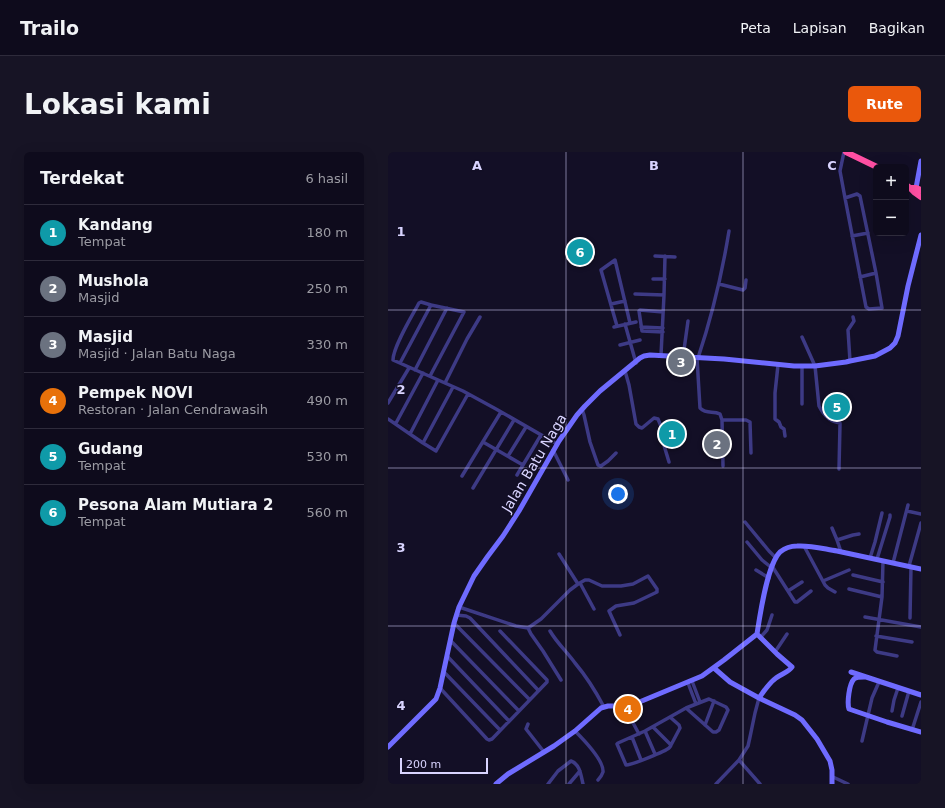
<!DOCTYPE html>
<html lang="id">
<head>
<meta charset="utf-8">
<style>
  body { margin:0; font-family:"DejaVu Sans",sans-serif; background:#171425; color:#f1f3f6 }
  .controls { position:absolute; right:12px; top:12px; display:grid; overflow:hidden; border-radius:6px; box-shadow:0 4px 16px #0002 }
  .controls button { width:36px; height:36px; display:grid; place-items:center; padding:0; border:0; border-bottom:1px solid #2e2b3b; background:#0e0b1c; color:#f1f3f6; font:20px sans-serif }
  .scale { position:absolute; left:12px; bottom:10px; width:88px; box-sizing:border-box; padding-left:4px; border:2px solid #d9d4ff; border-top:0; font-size:11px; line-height:14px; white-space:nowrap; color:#d9d4ff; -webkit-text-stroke:3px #130f26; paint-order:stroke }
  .you { position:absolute; left:230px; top:342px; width:14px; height:14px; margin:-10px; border:3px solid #fff; border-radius:50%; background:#1a73e8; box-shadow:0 0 0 6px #1a73e833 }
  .badge { display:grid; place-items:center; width:26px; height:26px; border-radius:50%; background:#ea580c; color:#fff; font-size:13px; font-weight:700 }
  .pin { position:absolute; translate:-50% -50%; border:2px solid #fff; box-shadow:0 1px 4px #0006 }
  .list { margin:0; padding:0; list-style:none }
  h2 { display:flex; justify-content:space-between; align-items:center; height:52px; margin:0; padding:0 16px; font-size:17px }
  h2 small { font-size:13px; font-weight:400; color:#9b9ba3 }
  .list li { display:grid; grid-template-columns:26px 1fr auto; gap:12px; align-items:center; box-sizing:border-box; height:56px; padding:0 16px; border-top:1px solid #2e2b3b }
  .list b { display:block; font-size:15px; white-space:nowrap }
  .list p { margin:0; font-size:13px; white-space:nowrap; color:#9b9ba3 }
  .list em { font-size:13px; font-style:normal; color:#9b9ba3 }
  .map { position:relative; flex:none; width:533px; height:632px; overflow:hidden; border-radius:6px }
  header { display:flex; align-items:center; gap:24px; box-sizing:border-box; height:56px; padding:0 20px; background:#0e0b1c; border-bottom:1px solid #2e2b3b }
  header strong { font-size:19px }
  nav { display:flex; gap:22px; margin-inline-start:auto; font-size:14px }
  .intro { display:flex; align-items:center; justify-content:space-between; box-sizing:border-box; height:96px; padding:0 24px }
  h1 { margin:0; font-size:28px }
  .button { padding:10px 18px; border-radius:6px; background:#ea580c; color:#fff; font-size:14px; font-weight:700 }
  main { display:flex; gap:24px; padding:0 24px }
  aside { flex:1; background:#0e0b1c; border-radius:6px; box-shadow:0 4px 16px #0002 }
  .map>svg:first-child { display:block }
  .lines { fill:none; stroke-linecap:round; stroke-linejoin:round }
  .street { stroke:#3d3a85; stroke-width:3.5 }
  .secondary { stroke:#6f6bff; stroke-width:5 }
  .highway { stroke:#ff4fa3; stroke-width:6 }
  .grid { fill:none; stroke:#d9d4ff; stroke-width:1; stroke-opacity:0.55 }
  .labels { text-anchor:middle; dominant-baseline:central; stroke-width:3; stroke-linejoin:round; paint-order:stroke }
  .street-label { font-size:14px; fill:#d9d4ff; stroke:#130f26 }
  .grid-label { font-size:13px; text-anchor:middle; font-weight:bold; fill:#d9d4ff; stroke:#130f26; stroke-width:3; stroke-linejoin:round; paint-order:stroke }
</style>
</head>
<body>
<header>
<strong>Trailo</strong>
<nav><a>Peta</a><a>Lapisan</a><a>Bagikan</a></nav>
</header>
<div class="intro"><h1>Lokasi kami</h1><a class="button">Rute</a></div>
<main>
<aside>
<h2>Terdekat<small>6 hasil</small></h2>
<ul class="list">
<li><span class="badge" style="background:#0f9aa8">1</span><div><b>Kandang</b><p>Tempat</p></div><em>180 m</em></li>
<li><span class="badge" style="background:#6b7280">2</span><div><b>Mushola</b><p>Masjid</p></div><em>250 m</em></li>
<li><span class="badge" style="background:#6b7280">3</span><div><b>Masjid</b><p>Masjid · Jalan Batu Naga</p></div><em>330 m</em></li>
<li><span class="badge" style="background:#e8710a">4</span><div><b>Pempek NOVI</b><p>Restoran · Jalan Cendrawasih</p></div><em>490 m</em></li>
<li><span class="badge" style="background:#0f9aa8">5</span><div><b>Gudang</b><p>Tempat</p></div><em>530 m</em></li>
<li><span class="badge" style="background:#0f9aa8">6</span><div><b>Pesona Alam Mutiara 2</b><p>Tempat</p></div><em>560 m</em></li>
</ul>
</aside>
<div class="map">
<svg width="533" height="632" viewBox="0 0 533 632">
  <rect width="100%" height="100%" fill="#130f26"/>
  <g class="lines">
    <path class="street" d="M456 0 452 19 457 46 469 42 472 44 488 121 494 156 481 157 478 155 457 46
      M464 84 480 81
      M267 104 287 105
      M472 125 488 121
      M265 127H277
      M331 132 355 138 357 136 358 128
      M247 142 276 143
      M223 152 237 149
      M43 153 33 150 31 151C24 164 5 195 5 208L75 239 108 257 169 292
      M237 172 248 211
      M229 174 213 118 227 108 242 171
      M226 175 248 170
      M253 175 275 176
      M275 180 254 179 251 159 252 158 275 160
      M414 185 427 214 431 254C435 262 442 270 452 271V272L451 317
      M232 193 252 188
      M273 203 276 143 277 104
      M295 205 300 169
      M309 206 312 256C319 263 325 258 332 262L334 268 335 314
      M310 206C324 164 334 122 341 79
      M462 209 460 178 466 169 465 165
      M12 211 43 153 76 160 42 224
      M390 213 387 241V267L391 270 393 275 396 277 397 284
      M414 214V252
      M27 218 59 156
      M237 219 241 233 248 272 251 275 254 276 266 266 270 267 277 284 275 290 281 310
      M57 231 79 187 92 165
      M0 251 21 216
      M194 257 196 263 202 290 210 313 213 314 220 309 228 301
      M0 267 35 291 65 235
      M334 268H358L362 270 363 301
      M8 271 35 221
      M22 282 50 228
      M95 290 135 313
      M35 291 48 299 80 242
      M165 298 180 328
      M120 304 138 275
      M129 323 153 283
      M74 324 113 260
      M85 336 126 268
      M519 359 533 362
      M357 370 381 399 388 406
      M444 376 449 388 453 400
      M449 388 465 383 471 382
      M359 390 374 408 384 416
      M416 394 437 433 440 436 447 440
      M171 402 190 432
      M482 406 487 390 494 361
      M489 407 502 365V363
      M495 409 494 445 487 498 489 500 509 504
      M505 411 520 353
      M384 414 407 450H409L423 439
      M521 414 533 371
      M368 418 381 426
      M465 423 495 430
      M435 429 461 418
      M192 431 206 457
      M461 437 494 445
      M400 439 414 430
      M71 455 128 474 140 476 153 467 182 438 190 432 197 428H201L214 434H233L245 432 260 424 269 437V440L246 451 228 454 221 459 232 483
      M68 463 78 464 82 466 150 538
      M477 465 533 475
      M522 466 523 415
      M66 471 141 547
      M140 476 143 482 155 499 173 528
      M162 479C169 491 179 500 187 511 198 524 208 540 216 555
      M488 484 524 490
      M372 486 379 478 384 463
      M62 488 131 559
      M387 500 399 482
      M59 504 121 569
      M56 520 112 578
      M304 529 312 550
      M300 531 308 552
      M52 536 99 587 101 588 104 587 159 530V528L112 479
      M236 554 251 582
      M504 559 506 548 510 536
      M514 564 521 539
      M282 565 291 573 292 576 283 593
      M140 572 138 577 156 600
      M317 573 326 549
      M265 575 283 593C283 594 282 595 281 596 278 599 244 613 238 613L229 592 230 591 257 579 298 556 321 547 338 555 340 558 331 578 328 580H325L298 556
      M524 578 533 550
      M187 579C195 587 216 609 215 620 214 623 212 626 210 628
      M257 579 267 602
      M244 585 253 608
      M474 589 484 546 491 530
      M351 608 372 632
      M445 625 460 632
      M160 632 170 619 183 609C192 612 193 624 195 632
      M181 632 192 619
      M328 632 351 608 360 594 362 585 367 561 371 546"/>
    <path class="secondary" d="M526 40 528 36 533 9
      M369 482 389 502 404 515C401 520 393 522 388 526 381 531 376 539 371 546
      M326 516 342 530 371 546 407 563 414 568 429 587 442 609 444 618V632
      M463 520 533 543
      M476 525C473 525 468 525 466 527 461 532 459 551 461 557L499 570 533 580
      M0 595 48 547 52 536 66 471 71 455 86 424 100 404 115 384 131 359 171 289 189 263 197 254 212 239 252 206 256 204 262 203 336 207 406 214H427L458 210 462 209 487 204 502 196 507 191 510 184 520 134 533 83
      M108 632 120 622 166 594 187 579 213 556 220 554H236L249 551 314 524 336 508 369 482C372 463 379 413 392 400 397 396 403 394 409 394 422 393 436 397 449 399 477 405 505 411 533 417"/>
    <path class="highway" d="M458 0 489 15
      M518 33 522 36 526 40 533 45
      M522 36H528L533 38"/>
  </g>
  <path class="grid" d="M178 0V632M355 0V632M0 158H533M0 316H533M0 474H533"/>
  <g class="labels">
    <g class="street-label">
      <text transform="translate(146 311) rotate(-59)">Jalan Batu Naga</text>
    </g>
  </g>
  <g class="grid-label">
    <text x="89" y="18">A</text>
    <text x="266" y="18">B</text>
    <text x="444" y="18">C</text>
    <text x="13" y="84">1</text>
    <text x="13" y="242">2</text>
    <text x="13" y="400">3</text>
    <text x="13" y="558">4</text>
  </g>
</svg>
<div class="controls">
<button>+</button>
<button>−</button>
</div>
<div class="scale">200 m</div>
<div class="you"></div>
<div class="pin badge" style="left:284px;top:282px;background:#0f9aa8">1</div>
<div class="pin badge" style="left:329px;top:292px;background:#6b7280">2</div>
<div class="pin badge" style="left:293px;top:210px;background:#6b7280">3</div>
<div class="pin badge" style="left:240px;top:557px;background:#e8710a">4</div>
<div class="pin badge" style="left:449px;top:255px;background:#0f9aa8">5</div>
<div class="pin badge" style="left:192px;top:100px;background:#0f9aa8">6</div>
</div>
</main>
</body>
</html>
